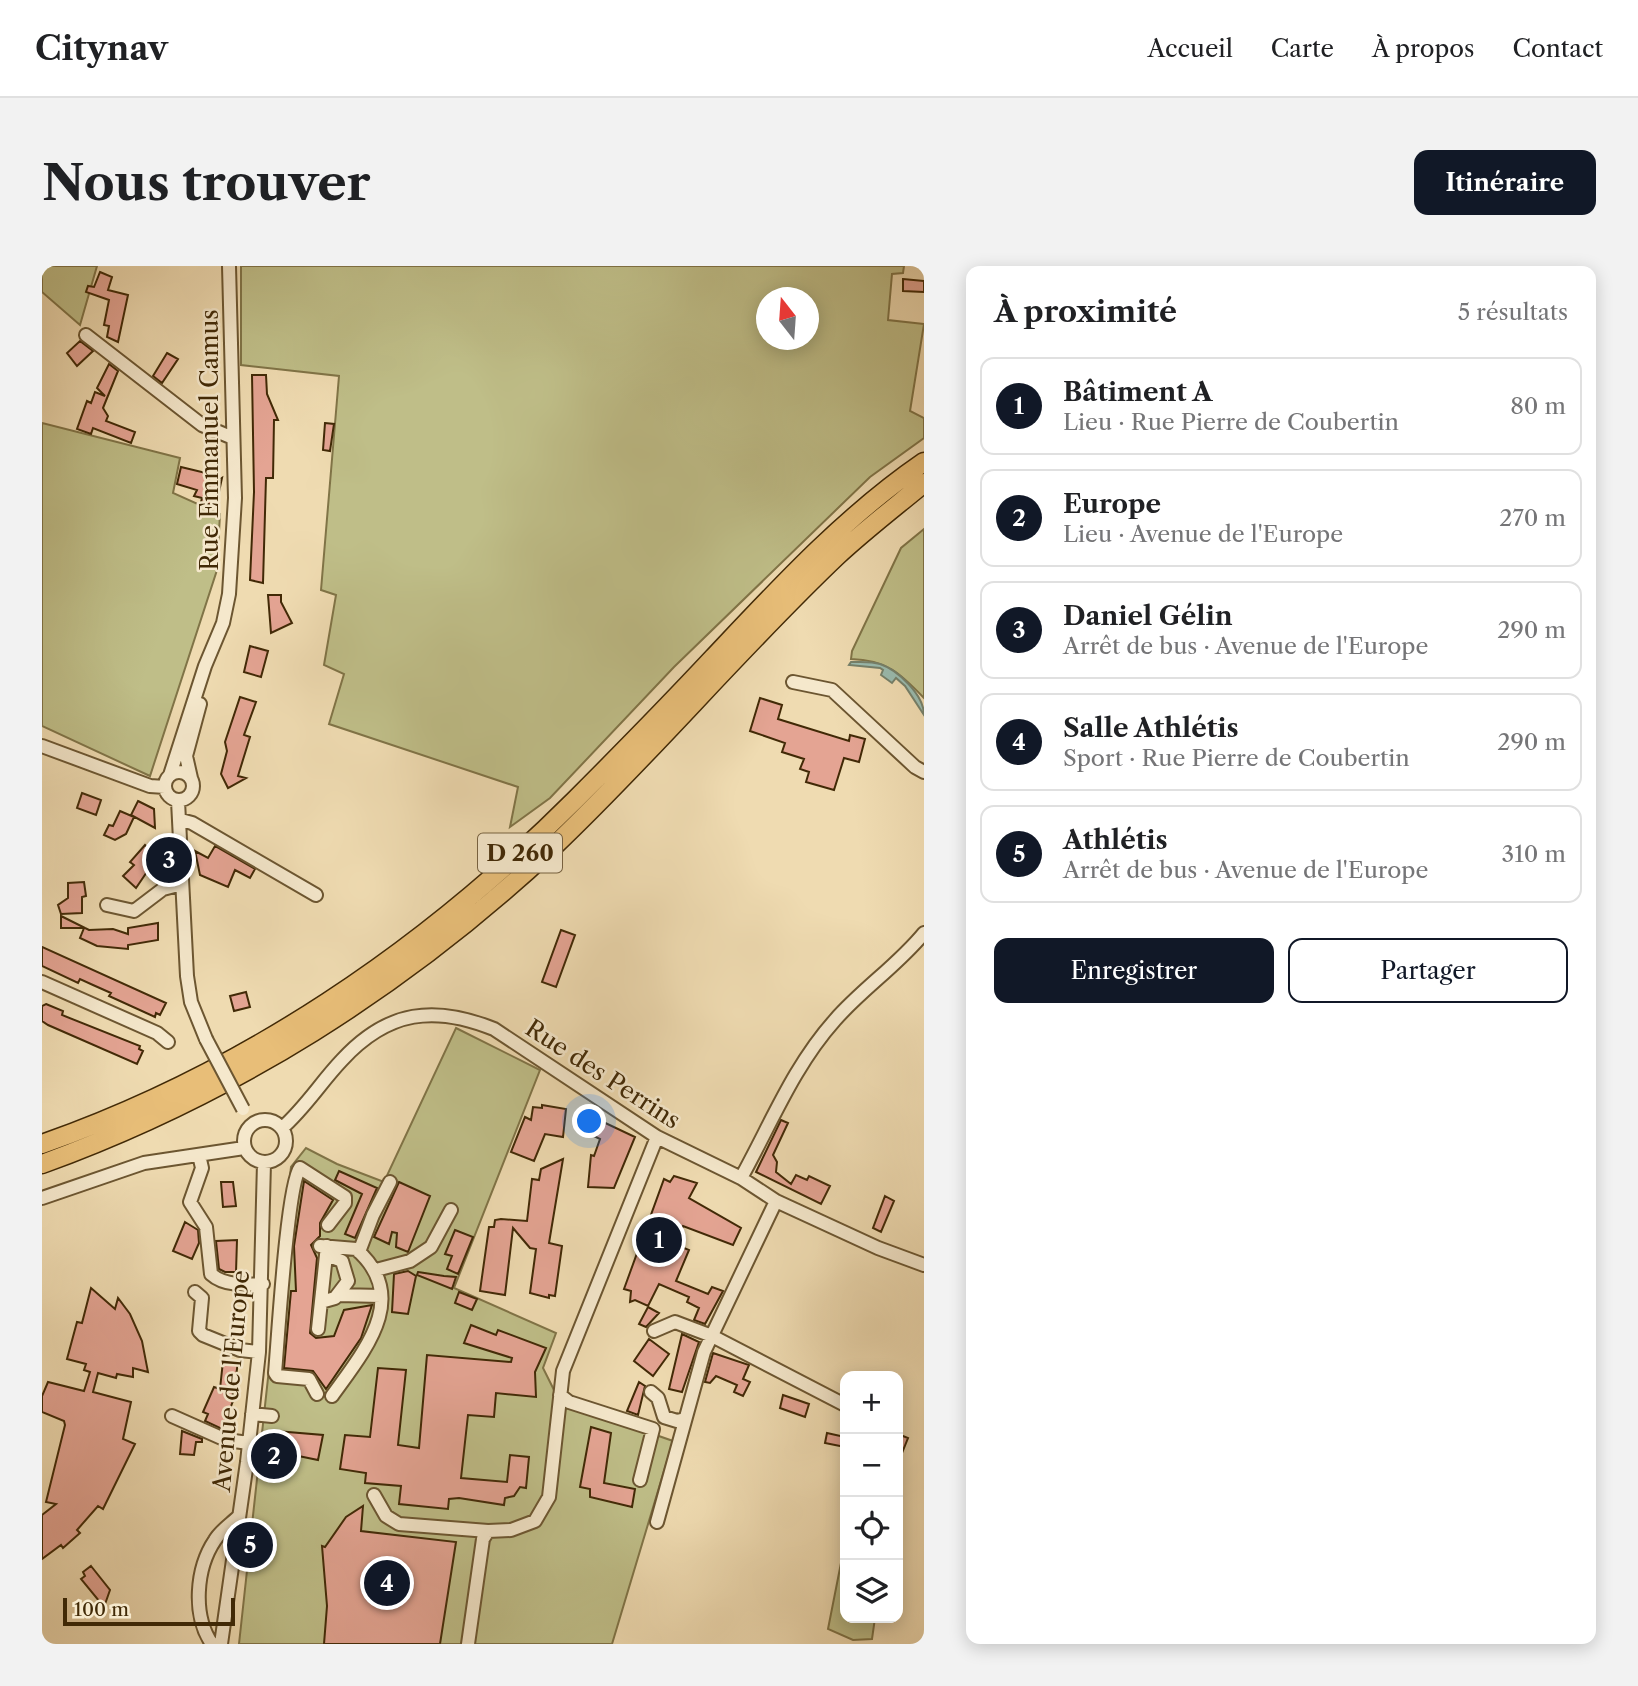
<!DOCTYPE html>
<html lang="fr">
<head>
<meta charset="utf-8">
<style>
  body { margin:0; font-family:"Libre Caslon Text",serif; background:#f2f2f2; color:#202124 }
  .controls { position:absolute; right:21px; bottom:21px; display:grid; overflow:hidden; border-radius:14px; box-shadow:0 4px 18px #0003 }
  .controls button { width:63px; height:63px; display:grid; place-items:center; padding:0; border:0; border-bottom:2px solid #e0e0e0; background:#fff; color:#202124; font:35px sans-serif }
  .compass { position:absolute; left:714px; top:21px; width:63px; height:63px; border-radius:50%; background:#fff; box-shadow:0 4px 18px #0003; rotate:343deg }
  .scale { position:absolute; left:21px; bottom:18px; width:172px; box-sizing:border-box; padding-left:7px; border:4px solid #412906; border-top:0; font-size:19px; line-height:24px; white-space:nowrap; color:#412906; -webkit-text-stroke:5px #f5e8cc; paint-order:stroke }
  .you { position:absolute; left:548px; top:856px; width:24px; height:24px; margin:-18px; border:5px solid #fff; border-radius:50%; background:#1a73e8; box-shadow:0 0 0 10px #1a73e833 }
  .badge { display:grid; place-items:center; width:46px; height:46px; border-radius:50%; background:#111827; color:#fff; font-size:23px; font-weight:700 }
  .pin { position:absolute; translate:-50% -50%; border:4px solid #fff; box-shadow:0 2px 7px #0006 }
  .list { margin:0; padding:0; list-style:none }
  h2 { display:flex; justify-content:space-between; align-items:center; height:91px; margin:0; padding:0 28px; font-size:30px }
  h2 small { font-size:23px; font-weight:400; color:#757577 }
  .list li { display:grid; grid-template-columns:46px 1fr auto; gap:21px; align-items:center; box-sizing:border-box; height:98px; margin:0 14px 14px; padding:0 14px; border:2px solid #e0e0e0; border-radius:14px }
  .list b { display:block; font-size:26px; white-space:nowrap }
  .list p { margin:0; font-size:23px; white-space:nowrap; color:#757577 }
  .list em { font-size:23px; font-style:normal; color:#757577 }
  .actions { display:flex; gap:14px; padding:21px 28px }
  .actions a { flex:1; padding:16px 0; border:2px solid #111827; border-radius:14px; text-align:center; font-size:24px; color:#111827 }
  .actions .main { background:#111827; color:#fff }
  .icon { flex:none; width:38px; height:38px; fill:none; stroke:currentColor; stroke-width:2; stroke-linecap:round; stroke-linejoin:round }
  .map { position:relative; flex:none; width:882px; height:1378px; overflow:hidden; border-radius:14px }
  header { display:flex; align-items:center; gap:42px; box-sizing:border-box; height:98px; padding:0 35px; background:#fff; border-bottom:2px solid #e0e0e0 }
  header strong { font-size:33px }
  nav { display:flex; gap:38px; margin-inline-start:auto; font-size:24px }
  .intro { display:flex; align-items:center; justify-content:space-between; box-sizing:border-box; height:168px; padding:0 42px }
  h1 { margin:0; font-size:49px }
  .button { padding:18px 32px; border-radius:14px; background:#111827; color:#fff; font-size:24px; font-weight:700 }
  main { display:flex; gap:42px; padding:0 42px }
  aside { flex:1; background:#fff; border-radius:14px; box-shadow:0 4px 18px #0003 }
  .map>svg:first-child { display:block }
  .green { fill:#bfbe88; stroke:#807447; stroke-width:2; fill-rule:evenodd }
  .water { fill:#9abbaf; stroke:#76816b; stroke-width:2 }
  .building { fill:#e4a493; stroke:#412906; stroke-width:2 }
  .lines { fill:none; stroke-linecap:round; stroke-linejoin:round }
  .minor-casing { stroke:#6c5631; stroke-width:16 }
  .highway-casing { stroke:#412906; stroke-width:21 }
  .minor { stroke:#f5e8cc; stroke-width:12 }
  .highway { stroke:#e8be78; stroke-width:18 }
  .minor-bridge-casing { stroke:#6c5631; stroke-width:16; stroke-linecap:butt }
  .minor-bridge { stroke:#f5e8cc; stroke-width:12 }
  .labels { text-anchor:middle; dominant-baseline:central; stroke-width:5; stroke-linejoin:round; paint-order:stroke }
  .shield { fill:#f5e8cc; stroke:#776241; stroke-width:2 }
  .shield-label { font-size:23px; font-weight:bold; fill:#412906 }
  .street-label { font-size:24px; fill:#412906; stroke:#f5e8cc }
</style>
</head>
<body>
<header>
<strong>Citynav</strong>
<nav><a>Accueil</a><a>Carte</a><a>À propos</a><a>Contact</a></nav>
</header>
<div class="intro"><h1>Nous trouver</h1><a class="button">Itinéraire</a></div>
<main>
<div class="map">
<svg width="882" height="1378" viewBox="0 0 882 1378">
  <rect width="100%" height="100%" fill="#efdbb1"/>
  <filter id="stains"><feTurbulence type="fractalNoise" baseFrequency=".00286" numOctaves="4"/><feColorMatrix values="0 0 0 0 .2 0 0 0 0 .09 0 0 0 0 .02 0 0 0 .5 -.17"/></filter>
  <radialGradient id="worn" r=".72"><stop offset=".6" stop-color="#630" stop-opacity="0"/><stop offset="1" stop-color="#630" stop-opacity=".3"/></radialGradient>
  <path class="green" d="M0 0H55L38 59 0 26Z
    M199 0H862L861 7 850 8 846 54 882 58 868 145 882 152V172L828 211 632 401 508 532 468 561 476 521 287 458 302 408 282 399 294 329 279 324 297 110 199 99ZM724 32H766V74H724Z
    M0 157 138 192 131 227 178 248 175 304 108 510 0 460Z
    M882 263V432C858 407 845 394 809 393L810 385 859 282Z
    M414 762 498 804 412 1022 514 1067 501 1102 515 1130 525 1138 631 1175 570 1378H197L249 901 264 882 295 898 342 916Z
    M799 1297 803 1298V1352H833L830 1373 811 1374 786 1363Z"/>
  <path class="water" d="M809 396C818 396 829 395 838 398 856 404 882 429 882 449L863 420 854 412 850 417 839 409 841 404 838 402 807 399Z"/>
  <path class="building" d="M58 6 70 11 66 24 86 29 76 76 65 71 67 60 62 59 67 34 44 26 46 20 52 21Z
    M861 13 882 15V26L861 25Z
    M38 75 51 85 35 100 25 87Z
    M125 87 136 93 120 117 111 110Z
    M67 98 76 105 61 142 66 150 64 155 93 166 89 177 51 162 49 168 35 163 45 135 49 137 53 126 63 130 55 122Z
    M210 109H224L225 128 236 154H232L231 212H224L221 317 208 314 212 226Z
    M283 157 292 158 288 185 281 184Z
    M139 201 168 208 166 221 180 212 174 240 159 236 160 232 152 230 155 224 135 218Z
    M226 329H239V336L250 357 229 367Z
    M208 380 226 385 219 411 202 406Z
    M198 431 214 436 202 469 208 471 196 510 204 512 186 522 179 508 185 485 183 476Z
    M718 432 740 439 736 453 807 475 808 469 823 473 817 496 802 492 792 524 764 516 767 506 758 503 762 493 740 486 743 477 708 465Z
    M40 527 59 534 54 549 35 542Z
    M96 535 112 543 113 562 89 549Z
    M78 545 92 551 84 568 73 574 62 569 67 559 71 560Z
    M103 579 115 591 94 622 81 610 92 599 88 596Z
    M173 580 213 603 208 612 193 604 186 621 158 609 153 585 166 592Z
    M42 616 44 630 40 631V647L19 648 16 639 26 632V617Z
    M19 650 47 664 71 663 86 668V662L116 657V674L86 679V683L55 680 38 672 42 662H19Z
    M519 664 533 669 514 721 500 716Z
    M0 681 124 737 118 749 114 747 113 751 67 730 69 727 51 719 38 713 36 717 0 700Z
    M204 726 208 741 192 745 188 730Z
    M4 738 21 745 20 749 98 780 97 783 101 785 95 798 6 759 0 755V740Z
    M500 839 524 843 521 871 503 868 492 895 469 886 483 851 489 854 491 841 500 842Z
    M557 854 593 871 572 922 546 921 549 889 552 890 558 873 550 869Z
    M739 854 746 857 731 889 735 896 734 906 749 918 754 909 765 914 767 910 788 920 779 938 714 906Z
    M521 893 507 977 520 980 513 1030 507 1029V1032L488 1027 494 983 488 982 471 962 463 1029 438 1025 447 961H452L453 954 459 953 485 955 490 913 497 914 499 903Z
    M297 905 335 922 313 972 303 968 320 928 293 914Z
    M632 910 655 917 647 932 699 962 691 979 641 960 632 978 647 984 634 1015 666 1028 670 1021 681 1025 663 1058 652 1054 657 1042 645 1036 647 1031 617 1018 606 1040 593 1034 588 1036 589 1025 582 1023 622 913 628 916Z
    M262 915 291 934 278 957V970L269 979 275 992 268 1067 274 1072 292 1070 302 1044 330 1039 319 1072 284 1123 271 1105 242 1102 249 1025H254L252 980Z
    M179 916H191L194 940 181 941Z
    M357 916 388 930 366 986 354 981 355 967 350 966 347 978 332 971Z
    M843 930 852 935 839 966 831 962Z
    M143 956 156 964 157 977 150 993 131 985Z
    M413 964 431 971 416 1008 405 1003 410 990 403 988Z
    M195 974 194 1006H183L177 1003 174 975Z
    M366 1005 374 1010 366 1048 350 1046 352 1008Z
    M376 1006 402 1010 414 1011 410 1023 375 1009Z
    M49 1022 73 1043 76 1032 88 1048 100 1075 106 1106 91 1102V1111L75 1108 74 1112 56 1107 51 1126 89 1136 81 1173 93 1178 61 1243 56 1240 35 1264 38 1267 21 1282 19 1279 0 1293V1249L14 1238 4 1236 23 1159 22 1155 0 1146V1130L6 1116 42 1125 48 1106 42 1104 44 1098 25 1093 35 1056 40 1057Z
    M417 1026 435 1033 430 1044 413 1037Z
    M606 1041 617 1047 604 1061 597 1058Z
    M429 1059 454 1069 456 1064 504 1082 493 1106 494 1131 454 1127 452 1151 426 1149 419 1212 465 1216 468 1189 487 1191 484 1222 478 1221 472 1230 463 1232 462 1239 417 1232 407 1233 406 1243 357 1238 359 1220 323 1217 324 1207 298 1203 303 1169 328 1171 336 1102 364 1104 356 1179 377 1182 385 1089 469 1096 470 1092 422 1077Z
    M640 1068 657 1076 640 1126 627 1123Z
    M607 1073 627 1088 611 1110 592 1095Z
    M671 1087 707 1099 701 1113 708 1116 701 1130 692 1126 695 1119 674 1110 668 1117 663 1116Z
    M181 1095 196 1096 194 1110 190 1109 191 1135 180 1163 163 1155 166 1148 161 1146 172 1121 178 1123Z
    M597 1116 603 1120 596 1149 585 1145Z
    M741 1129 767 1138 763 1151 738 1142Z
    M549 1161 569 1167 562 1217 593 1223 590 1241 548 1231V1223L538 1221Z
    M140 1165 160 1173V1176H154L152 1189 138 1188Z
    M234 1165 281 1169 276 1194 232 1185Z
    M785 1167 803 1171V1181L783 1177Z
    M856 1168 866 1172 856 1197Z
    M321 1240 319 1265 414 1276 398 1378H282L285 1340 280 1280 283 1281 304 1251Z
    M49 1300 68 1324 62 1341 39 1313 43 1310 41 1306Z"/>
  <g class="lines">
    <g class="minor-casing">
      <path id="minor" d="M44 69 160 159 191 172
        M751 416 790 424 873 501 882 506
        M0 480 108 520 123 521
        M123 520a14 14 0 1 1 28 0a14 14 0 1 1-28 0Z
        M128 509 163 400 181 357 187 328 193 232 187 0
        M149 512 144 490 158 438
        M136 535 145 710 149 736 164 773
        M139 554 150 557 274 629
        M65 639 92 645 121 623 140 618
        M0 716 115 767 126 776
        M202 875a21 21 0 1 1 42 0a21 21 0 1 1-42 0Z
        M240 862C263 842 279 816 300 794 346 744 393 739 452 763L615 871 699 912 734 935 836 982 882 999
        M157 889 160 902 148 936 164 961 169 1008C182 1020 205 1019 221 1018
        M699 912C729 858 751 801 793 754 820 723 856 699 882 667
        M0 932 102 897 202 882
        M278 980 314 983C369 1031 323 1084 290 1130
        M317 986 331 949 348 916
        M334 1004 368 995 389 981 409 944
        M153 1026 160 1032 157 1065 161 1069 198 1084 217 1086
        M296 1029 339 1030
        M279 1036 293 1032 306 1015 300 995 284 989
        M276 1063 285 980
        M612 1065 633 1056 670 1070 803 1139
        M609 1126 616 1132 622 1151 635 1155 643 1153
        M275 1128 267 1113 235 1110 233 1107C236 1074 245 919 258 902L303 931V937L286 959
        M518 1129 527 1136 611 1163 598 1214
        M210 1148 230 1150
        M130 1150 184 1174 207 1177
        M332 1229 344 1250 357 1258 446 1265
        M615 1256 662 1086 734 935
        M170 1378C150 1349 154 1302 173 1274 178 1265 189 1258 196 1251
        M179 1378 205 1196 217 1086 222 897
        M426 1378 441 1273 446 1265 469 1264 493 1255 507 1231 521 1105 615 871"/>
    </g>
    <g class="highway-casing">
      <path id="highway" d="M0 878C202 807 382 685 533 534 580 487 626 440 671 392 737 322 803 250 882 196
        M0 898C190 829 363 720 511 581 609 488 697 383 795 290 823 264 853 241 882 217"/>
    </g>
    <use href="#minor" class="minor"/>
    <use href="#highway" class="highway"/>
    <g class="minor-bridge-casing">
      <path id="minor-bridge" d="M164 773 201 843"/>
    </g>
    <use href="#minor-bridge" class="minor-bridge"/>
  </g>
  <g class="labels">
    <rect class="shield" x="436" y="567.5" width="84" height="39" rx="5"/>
    <g class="shield-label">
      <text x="478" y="587">D 260</text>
    </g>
    <g class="street-label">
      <text transform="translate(167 174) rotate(-90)">Rue Emmanuel Camus</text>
      <text transform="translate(561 808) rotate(33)">Rue des Perrins</text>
      <text transform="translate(189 1115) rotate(-85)">Avenue de l'Europe</text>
    </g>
  </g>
  <rect width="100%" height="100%" filter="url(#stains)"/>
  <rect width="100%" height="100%" fill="url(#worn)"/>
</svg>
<div class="controls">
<button>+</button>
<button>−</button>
<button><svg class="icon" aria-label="locate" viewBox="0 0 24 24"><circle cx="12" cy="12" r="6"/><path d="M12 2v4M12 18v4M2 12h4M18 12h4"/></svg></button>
<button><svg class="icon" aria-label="layers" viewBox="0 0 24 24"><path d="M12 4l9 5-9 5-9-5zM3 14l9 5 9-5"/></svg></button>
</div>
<svg class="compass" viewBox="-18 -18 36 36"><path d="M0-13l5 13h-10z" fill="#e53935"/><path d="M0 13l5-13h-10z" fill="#757577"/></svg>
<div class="scale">100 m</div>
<div class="you"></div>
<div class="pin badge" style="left:617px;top:974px">1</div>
<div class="pin badge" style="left:232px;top:1190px">2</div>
<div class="pin badge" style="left:127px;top:594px">3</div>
<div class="pin badge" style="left:345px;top:1317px">4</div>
<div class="pin badge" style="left:208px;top:1279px">5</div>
</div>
<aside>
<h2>À proximité<small>5 résultats</small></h2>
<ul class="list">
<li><span class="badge">1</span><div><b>Bâtiment A</b><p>Lieu · Rue Pierre de Coubertin</p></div><em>80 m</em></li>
<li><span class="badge">2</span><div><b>Europe</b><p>Lieu · Avenue de l'Europe</p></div><em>270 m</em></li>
<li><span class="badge">3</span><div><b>Daniel Gélin</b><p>Arrêt de bus · Avenue de l'Europe</p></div><em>290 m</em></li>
<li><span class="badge">4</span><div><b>Salle Athlétis</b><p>Sport · Rue Pierre de Coubertin</p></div><em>290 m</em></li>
<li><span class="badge">5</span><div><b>Athlétis</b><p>Arrêt de bus · Avenue de l'Europe</p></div><em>310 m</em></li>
</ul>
<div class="actions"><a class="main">Enregistrer</a><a>Partager</a></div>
</aside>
</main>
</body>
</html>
